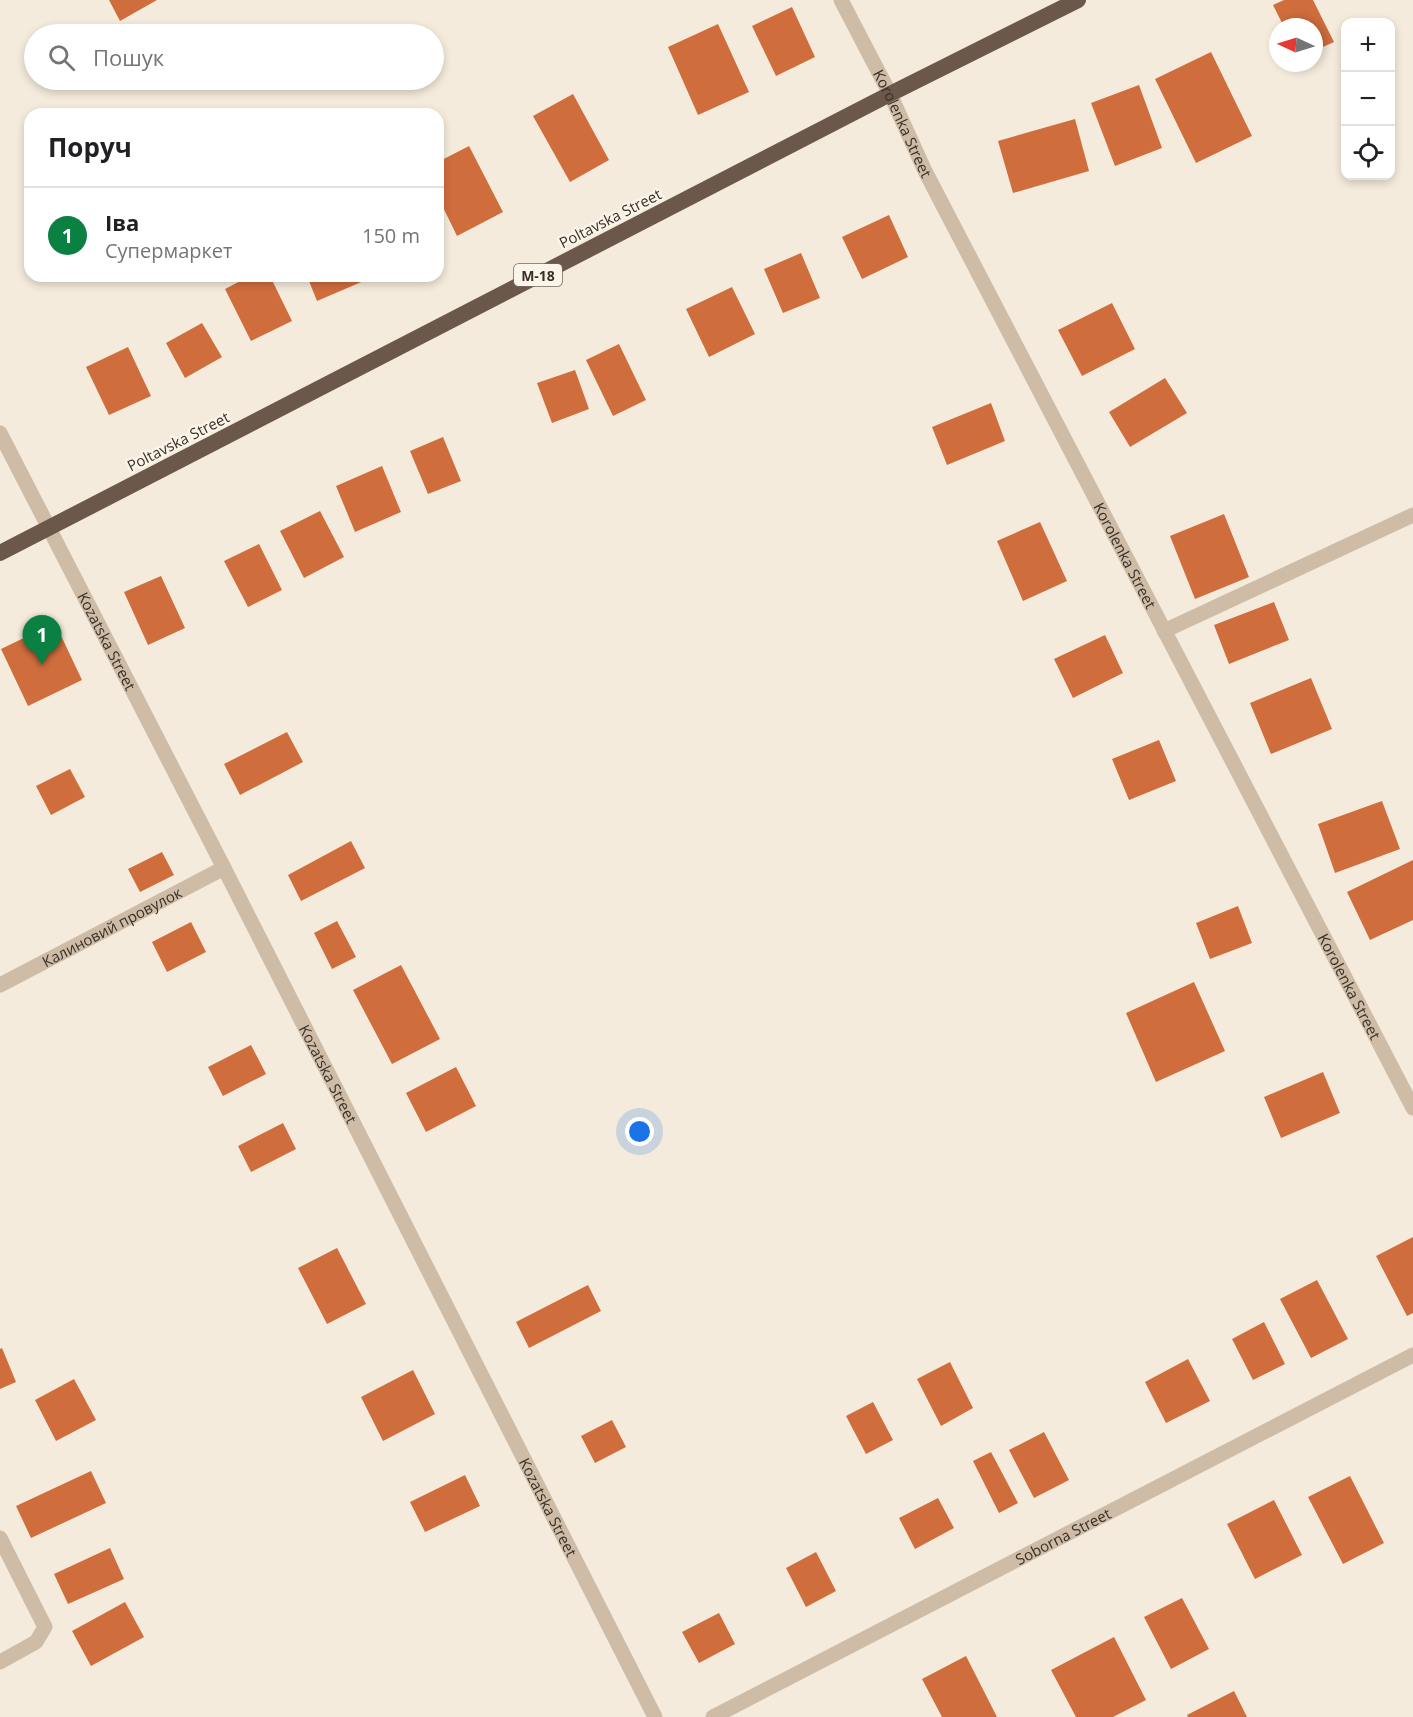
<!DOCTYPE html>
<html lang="uk">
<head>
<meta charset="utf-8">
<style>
  body { margin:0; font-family:"Open Sans",sans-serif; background:#f6f6f6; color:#202124 }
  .controls { position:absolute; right:18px; top:18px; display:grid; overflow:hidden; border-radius:12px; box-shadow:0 3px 9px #0003 }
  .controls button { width:54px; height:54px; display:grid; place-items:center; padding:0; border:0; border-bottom:2px solid #e0e0e0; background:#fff; color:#202124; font:30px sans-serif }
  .compass { position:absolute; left:1269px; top:18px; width:54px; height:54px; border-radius:50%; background:#fff; box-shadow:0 3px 9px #0003; rotate:274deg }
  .you { position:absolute; left:640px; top:1132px; width:21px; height:21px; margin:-15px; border:4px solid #fff; border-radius:50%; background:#1a73e8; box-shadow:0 0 0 9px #1a73e833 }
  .badge { display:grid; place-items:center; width:39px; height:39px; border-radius:50%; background:#0b8043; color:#fff; font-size:20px; font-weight:700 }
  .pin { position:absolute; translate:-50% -50px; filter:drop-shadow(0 2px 3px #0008) }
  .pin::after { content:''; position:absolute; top:32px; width:21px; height:18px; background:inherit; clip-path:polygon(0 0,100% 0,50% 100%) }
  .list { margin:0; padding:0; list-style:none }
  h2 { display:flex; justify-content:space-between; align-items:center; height:78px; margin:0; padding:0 24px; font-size:26px }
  h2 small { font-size:20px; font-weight:400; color:#757577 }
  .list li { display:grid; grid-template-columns:39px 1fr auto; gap:18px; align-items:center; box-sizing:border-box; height:96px; padding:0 24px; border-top:2px solid #e0e0e0 }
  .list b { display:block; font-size:22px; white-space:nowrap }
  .list p { margin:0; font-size:20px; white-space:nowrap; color:#757577 }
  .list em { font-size:20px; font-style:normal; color:#757577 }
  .icon { flex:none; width:33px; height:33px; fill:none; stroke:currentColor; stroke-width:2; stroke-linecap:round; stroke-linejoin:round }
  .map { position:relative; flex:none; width:1413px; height:1717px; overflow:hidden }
  .search { position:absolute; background:#fff; box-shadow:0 3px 9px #0003; left:24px; top:24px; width:420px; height:66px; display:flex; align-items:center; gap:15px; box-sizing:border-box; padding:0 21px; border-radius:33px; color:#757577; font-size:22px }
  .panel { position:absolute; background:#fff; box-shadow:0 3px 9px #0003; left:24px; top:108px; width:420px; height:174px; border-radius:18px }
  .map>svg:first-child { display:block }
  .building { fill:#d06d3d }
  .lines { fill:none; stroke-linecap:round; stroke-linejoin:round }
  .minor { stroke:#cebca6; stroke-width:15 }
  .trunk { stroke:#6c584a; stroke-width:16 }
  .labels { text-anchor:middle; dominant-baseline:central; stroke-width:5; stroke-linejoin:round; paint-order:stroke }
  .shield { fill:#fbf4e9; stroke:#736a62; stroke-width:1.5 }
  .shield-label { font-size:14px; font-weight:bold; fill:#392f28 }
  .street-label { font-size:15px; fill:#392f28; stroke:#fbf4e9 }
</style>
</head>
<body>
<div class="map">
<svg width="1413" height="1717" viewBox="0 0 1413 1717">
  <rect width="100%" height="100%" fill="#f4ebdc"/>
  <path class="building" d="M109 0H157L120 21Z
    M1284 0H1313L1334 42 1314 51V27H1284L1273 5Z
    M792 7 815 57 776 76 752 26Z
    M718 24 749 92 698 115 668 47Z
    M1211 52 1252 136 1196 163 1155 79Z
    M1139 85 1162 148 1115 166 1091 103Z
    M573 94 609 160 570 182 533 116Z
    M1075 119 1089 171 1013 193 998 141Z
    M469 146 503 212 457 236 438 197V162Z
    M889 215 908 257 862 279 842 237Z
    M801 253 820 298 783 313 764 269Z
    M250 276H270L292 321 251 341 225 289Z
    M307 276H364L366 280 317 301Z
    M732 287 755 334 709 357 686 309Z
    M1112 303 1135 349 1082 376 1058 330Z
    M202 323 222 357 185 378 166 343Z
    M619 344 646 400 613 416 586 360Z
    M128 347 151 396 109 415 86 367Z
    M575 370 589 409 552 423 537 383Z
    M1165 378 1187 413 1130 447 1109 412Z
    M991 403 1005 441 947 465 932 427Z
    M443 437 461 481 428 494 410 451Z
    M382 466 401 512 355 532 336 486Z
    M320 511 344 557 304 578 280 531Z
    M1224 514 1249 577 1195 599 1170 536Z
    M1040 522 1067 581 1023 601 997 541Z
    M259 544 282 590 248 607 224 561Z
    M161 576 185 628 148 645 124 592Z
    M1274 602 1289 640 1229 664 1214 625Z
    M55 623 82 680 28 706 1 649Z
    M1105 635 1123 673 1073 698 1054 659Z
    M1311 678 1332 729 1271 754 1250 703Z
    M287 732 303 762 240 795 224 764Z
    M1159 740 1176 781 1129 800 1112 759Z
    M70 769 85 797 51 815 36 786Z
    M1382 801 1400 849 1335 873 1318 824Z
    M351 841 365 868 301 901 288 875Z
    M162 852 174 875 140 892 128 869Z
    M1413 860V920L1370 940 1347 892Z
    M1238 906 1252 943 1210 959 1196 923Z
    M337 921 356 957 332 969 314 933Z
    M191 922 206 952 167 972 152 942Z
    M401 965 440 1039 392 1064 353 990Z
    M1194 982 1225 1051 1156 1082 1126 1013Z
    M251 1045 266 1074 223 1096 208 1067Z
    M456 1067 476 1106 426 1132 406 1093Z
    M1323 1072 1340 1113 1281 1138 1264 1097Z
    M283 1123 296 1149 251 1172 238 1146Z
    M1413 1237V1313L1407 1316 1376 1256Z
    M337 1248 366 1304 327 1324 298 1268Z
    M1317 1280 1348 1339 1311 1358 1280 1299Z
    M588 1285 601 1311 529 1348 516 1322Z
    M1264 1322 1285 1364 1253 1380 1232 1339Z
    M2 1348 16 1382 0 1389V1349Z
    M1188 1359 1210 1401 1166 1423 1145 1382Z
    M950 1362 973 1408 941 1426 917 1379Z
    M413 1370 435 1414 383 1441 361 1397Z
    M74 1379 96 1420 56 1441 35 1400Z
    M873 1402 893 1440 866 1454 846 1416Z
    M612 1420 626 1447 595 1463 581 1436Z
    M1044 1432 1069 1480 1034 1498 1009 1450Z
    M991 1452 1018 1503 999 1513 973 1461Z
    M91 1471 106 1503 31 1538 16 1506Z
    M465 1475 480 1506 425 1532 410 1502Z
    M1350 1476 1384 1543 1343 1564 1308 1497Z
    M938 1498 954 1528 915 1549 899 1518Z
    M1274 1500 1302 1555 1255 1579 1227 1524Z
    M110 1548 124 1579 68 1604 54 1574Z
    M816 1552 836 1591 806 1607 786 1568Z
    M1182 1598 1209 1649 1171 1669 1144 1617Z
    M125 1602 144 1637 91 1666 72 1631Z
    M719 1613 735 1644 699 1663 682 1632Z
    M1114 1637 1146 1700 1113 1717H1076L1051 1670Z
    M966 1656 997 1717H942L922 1679Z
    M1234 1691 1247 1717H1188L1187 1715Z"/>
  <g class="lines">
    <g class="minor">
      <path id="s1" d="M841 0 890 94 925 171 1413 1108"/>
      <path id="s2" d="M0 433 224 868 655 1717"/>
      <path d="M1164 631 1413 515"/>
      <path id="s3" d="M0 985 224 868"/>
      <path d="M0 1538 45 1627 36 1642 0 1662"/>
      <path id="s4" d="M713 1717 1413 1355"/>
    </g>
    <path class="trunk" d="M0 553 890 94 1078 0"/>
  </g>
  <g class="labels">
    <rect class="shield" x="514" y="264" width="48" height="22" rx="4.5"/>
    <g class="shield-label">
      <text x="538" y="275">М-18</text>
    </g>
    <g class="street-label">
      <text stroke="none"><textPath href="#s1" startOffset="138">Korolenka Street</textPath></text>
      <text transform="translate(610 218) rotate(-27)">Poltavska Street</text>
      <text transform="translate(178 441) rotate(-27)">Poltavska Street</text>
      <text stroke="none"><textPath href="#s1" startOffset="624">Korolenka Street</textPath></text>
      <text stroke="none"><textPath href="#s2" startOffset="234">Kozatska Street</textPath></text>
      <text stroke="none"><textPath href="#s3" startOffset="126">Калиновий провулок</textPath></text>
      <text stroke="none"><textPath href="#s1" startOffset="1110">Korolenka Street</textPath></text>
      <text stroke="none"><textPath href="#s2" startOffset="720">Kozatska Street</textPath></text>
      <text stroke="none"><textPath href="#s2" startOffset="1206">Kozatska Street</textPath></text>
      <text stroke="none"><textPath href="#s4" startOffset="394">Soborna Street</textPath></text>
    </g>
  </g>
</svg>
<div class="controls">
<button>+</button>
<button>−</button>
<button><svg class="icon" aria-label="locate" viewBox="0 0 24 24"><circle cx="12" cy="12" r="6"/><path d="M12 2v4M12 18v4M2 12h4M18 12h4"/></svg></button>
</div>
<svg class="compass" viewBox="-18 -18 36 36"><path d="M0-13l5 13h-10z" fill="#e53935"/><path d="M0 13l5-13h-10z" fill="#757577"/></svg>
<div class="you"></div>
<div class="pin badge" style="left:42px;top:665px">1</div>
<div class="search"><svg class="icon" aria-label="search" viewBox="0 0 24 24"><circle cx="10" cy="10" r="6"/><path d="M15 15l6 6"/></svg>Пошук</div>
<section class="panel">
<h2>Поруч<small></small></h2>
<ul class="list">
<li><span class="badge">1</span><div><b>Іва</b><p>Супермаркет</p></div><em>150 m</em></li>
</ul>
</section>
</div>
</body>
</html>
